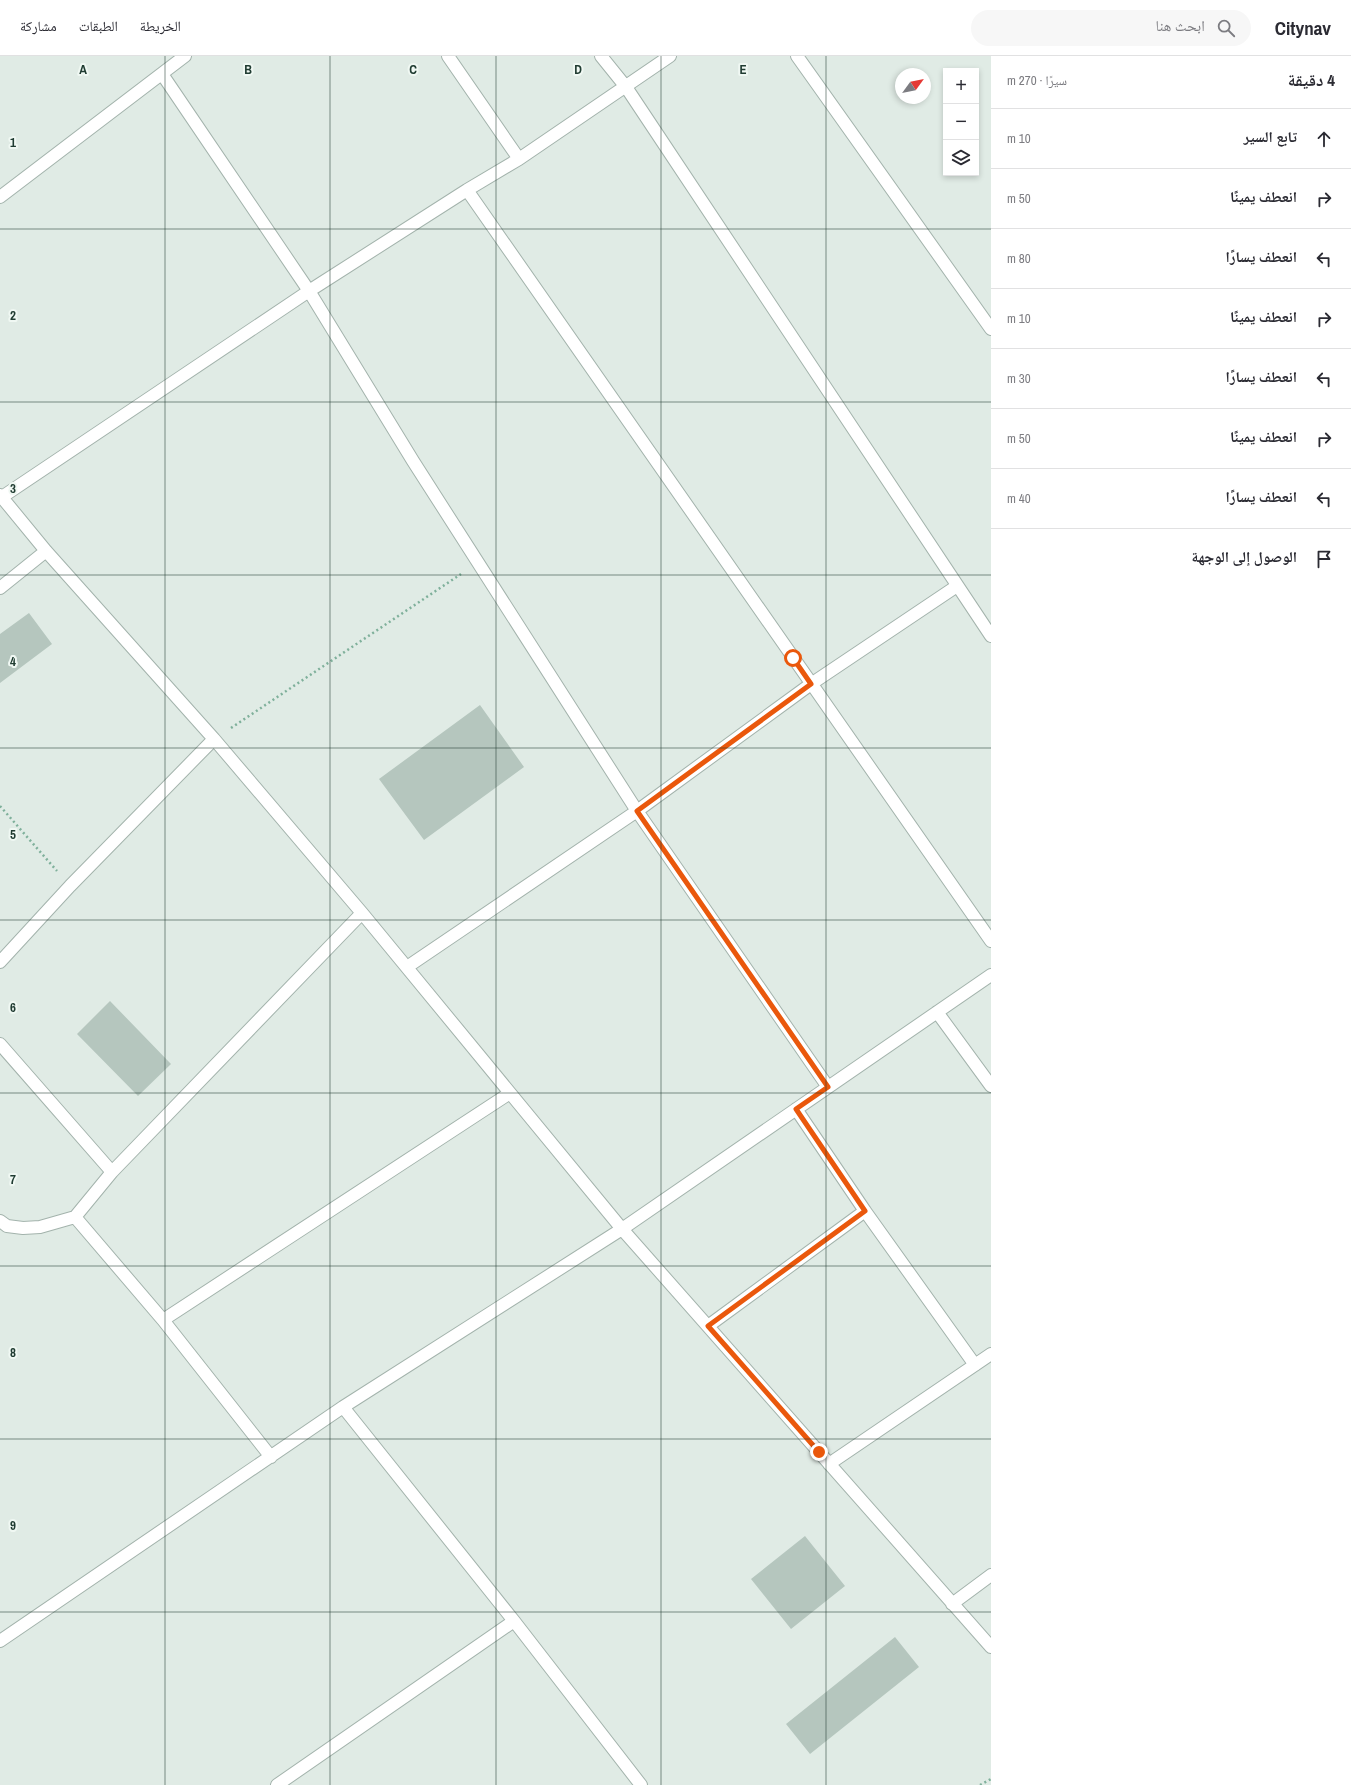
<!DOCTYPE html>
<html lang="ar">
<head>
<meta charset="utf-8">
<style>
  body { margin:0; font-family:"Archivo Narrow","Noto Naskh Arabic",sans-serif; background:#f7f7f7; color:#2b2b33; direction:rtl }
  .controls { position:absolute; right:12px; top:12px; display:grid; overflow:hidden; border-radius:0px; box-shadow:0 2px 6px #0003 }
  .controls button { width:36px; height:36px; display:grid; place-items:center; padding:0; border:0; border-bottom:1px solid #e1e1e2; background:#fff; color:#2b2b33; font:20px sans-serif }
  .compass { position:absolute; left:895px; top:12px; width:36px; height:36px; border-radius:50%; background:#fff; box-shadow:0 2px 6px #0003; rotate:57deg }
  .stop { position:absolute; width:12px; height:12px; margin:-9px; border:3px solid #ea580c; border-radius:50%; background:#fff }
  .stop.end { background:#ea580c; border-color:#fff; box-shadow:0 1px 4px #0008 }
  .list { margin:0; padding:0; list-style:none }
  h2 { display:flex; justify-content:space-between; align-items:center; height:52px; margin:0; padding:0 16px; font-size:17px }
  h2 small { font-size:13px; font-weight:400; color:#7c7c81 }
  .list li { display:grid; grid-template-columns:26px 1fr auto; gap:12px; align-items:center; box-sizing:border-box; height:60px; padding:0 16px; border-top:1px solid #e1e1e2 }
  .list b { display:block; font-size:15px; white-space:nowrap }
  .list em { font-size:13px; font-style:normal; color:#7c7c81 }
  .icon { flex:none; width:22px; height:22px; fill:none; stroke:currentColor; stroke-width:2; stroke-linecap:round; stroke-linejoin:round }
  .map { position:relative; flex:none; width:991px; height:1729px; overflow:hidden; direction:ltr }
  header { display:flex; align-items:center; gap:24px; box-sizing:border-box; height:56px; padding:0 20px; background:#fff; border-bottom:1px solid #e1e1e2 }
  header strong { font-size:19px }
  nav { display:flex; gap:22px; margin-inline-start:auto; font-size:14px }
  .search { width:280px; height:36px; background:#f7f7f7; display:flex; align-items:center; gap:10px; box-sizing:border-box; padding:0 14px; border-radius:22px; color:#7c7c81; font-size:15px }
  main { display:flex }
  aside { flex:1; background:#fff }
  .map>svg:first-child { display:block }
  .building { fill:#b5c6be }
  .lines { fill:none; stroke-linecap:round; stroke-linejoin:round }
  .street-casing { stroke:#a3b3ac; stroke-width:14 }
  .path { stroke:#7fb09b; stroke-width:2.5; stroke-dasharray:2 3; stroke-linecap:butt }
  .street { stroke:#fff; stroke-width:12 }
  .route { stroke:#ea580c; stroke-width:5 }
  .grid { fill:none; stroke:#203c32; stroke-width:1; stroke-opacity:0.55 }
  .grid-label { font-size:13px; text-anchor:middle; font-weight:bold; fill:#203c32; stroke:#f0f8f3; stroke-width:4; stroke-linejoin:round; paint-order:stroke }
</style>
</head>
<body>
<header>
<strong>Citynav</strong>
<div class="search"><svg class="icon" aria-label="search" viewBox="0 0 24 24"><circle cx="10" cy="10" r="6"/><path d="M15 15l6 6"/></svg>ابحث هنا</div>
<nav><a>الخريطة</a><a>الطبقات</a><a>مشاركة</a></nav>
</header>
<main>
<aside>
<h2>4 دقيقة<small>سيرًا · 270 m</small></h2>
<ul class="list">
<li><svg class="icon" aria-label="ahead" viewBox="0 0 24 24"><path d="M12 20V5M6 11l6-6 6 6"/></svg><div><b>تابع السير</b></div><em>10 m</em></li>
<li><svg class="icon" aria-label="right" viewBox="0 0 24 24"><path d="M7 20v-9h11M14 6l5 5-5 5"/></svg><div><b>انعطف يمينًا</b></div><em>50 m</em></li>
<li><svg class="icon" aria-label="left" viewBox="0 0 24 24"><path d="M17 20v-9H6M10 6l-5 5 5 5"/></svg><div><b>انعطف يسارًا</b></div><em>80 m</em></li>
<li><svg class="icon" aria-label="right" viewBox="0 0 24 24"><path d="M7 20v-9h11M14 6l5 5-5 5"/></svg><div><b>انعطف يمينًا</b></div><em>10 m</em></li>
<li><svg class="icon" aria-label="left" viewBox="0 0 24 24"><path d="M17 20v-9H6M10 6l-5 5 5 5"/></svg><div><b>انعطف يسارًا</b></div><em>30 m</em></li>
<li><svg class="icon" aria-label="right" viewBox="0 0 24 24"><path d="M7 20v-9h11M14 6l5 5-5 5"/></svg><div><b>انعطف يمينًا</b></div><em>50 m</em></li>
<li><svg class="icon" aria-label="left" viewBox="0 0 24 24"><path d="M17 20v-9H6M10 6l-5 5 5 5"/></svg><div><b>انعطف يسارًا</b></div><em>40 m</em></li>
<li><svg class="icon" aria-label="arrive" viewBox="0 0 24 24"><path d="M6 21V4h12l-3 4 3 4H6"/></svg><div><b>الوصول إلى الوجهة</b></div></li>
</ul>
</aside>
<div class="map">
<svg width="991" height="1729" viewBox="0 0 991 1729">
  <rect width="100%" height="100%" fill="#e0ebe5"/>
  <path class="building" d="M29 557 52 588 0 627V578Z
    M480 649 524 711 424 784 379 723Z
    M110 945 171 1008 138 1040 77 978Z
    M805 1480 845 1530 791 1573 751 1523Z
    M895 1581 919 1611 810 1698 786 1668Z"/>
  <g class="lines">
    <g class="street-casing">
      <path id="street" d="M448 0 519 103
        M601 0 626 31 991 580
        M797 0 991 273
        M162 18 309 235 413 405 637 755 828 1031
        M467 134 991 885
        M0 141 185 0
        M0 439 46 495 214 683 362 857 622 1173 991 1591
        M2 441 309 235 467 134 519 103 670 0
        M0 532 46 495
        M0 906 70 830 214 683
        M407 911 637 755 811 628 957 530
        M937 956 991 1030
        M0 988 112 1116
        M796 1053 865 1155 975 1309
        M75 1161 163 1264 271 1401
        M0 1165 7 1170 23 1172 40 1171 75 1161 112 1116 362 857
        M163 1264 510 1037
        M708 1270 865 1155
        M343 1351 514 1565 641 1729
        M829 1408 991 1298
        M952 1548 991 1519
        M0 1585 343 1351 622 1173 991 919
        M277 1729 514 1565"/>
    </g>
    <path class="path" d="M231 672 461 518
      M0 750 57 815
      M980 1729 991 1723"/>
    <use href="#street" class="street"/>
  </g>
  <g class="lines">
    <path class="route" d="M793 602 811 628 637 755 828 1031 796 1053 865 1155 708 1270 819 1396"/>
  </g>
  <path class="grid" d="M165 0V1729M330 0V1729M496 0V1729M661 0V1729M826 0V1729M0 173H991M0 346H991M0 519H991M0 692H991M0 864H991M0 1037H991M0 1210H991M0 1383H991M0 1556H991"/>
  <g class="grid-label">
    <text x="83" y="18">A</text>
    <text x="248" y="18">B</text>
    <text x="413" y="18">C</text>
    <text x="578" y="18">D</text>
    <text x="743" y="18">E</text>
    <text x="13" y="91">1</text>
    <text x="13" y="264">2</text>
    <text x="13" y="437">3</text>
    <text x="13" y="610">4</text>
    <text x="13" y="783">5</text>
    <text x="13" y="956">6</text>
    <text x="13" y="1128">7</text>
    <text x="13" y="1301">8</text>
    <text x="13" y="1474">9</text>
  </g>
</svg>
<div class="controls">
<button>+</button>
<button>−</button>
<button><svg class="icon" aria-label="layers" viewBox="0 0 24 24"><path d="M12 4l9 5-9 5-9-5zM3 14l9 5 9-5"/></svg></button>
</div>
<svg class="compass" viewBox="-18 -18 36 36"><path d="M0-13l5 13h-10z" fill="#e53935"/><path d="M0 13l5-13h-10z" fill="#7c7c81"/></svg>
<div class="stop" style="left:793px;top:602px"></div>
<div class="stop end" style="left:819px;top:1396px"></div>
</div>
</main>
</body>
</html>
